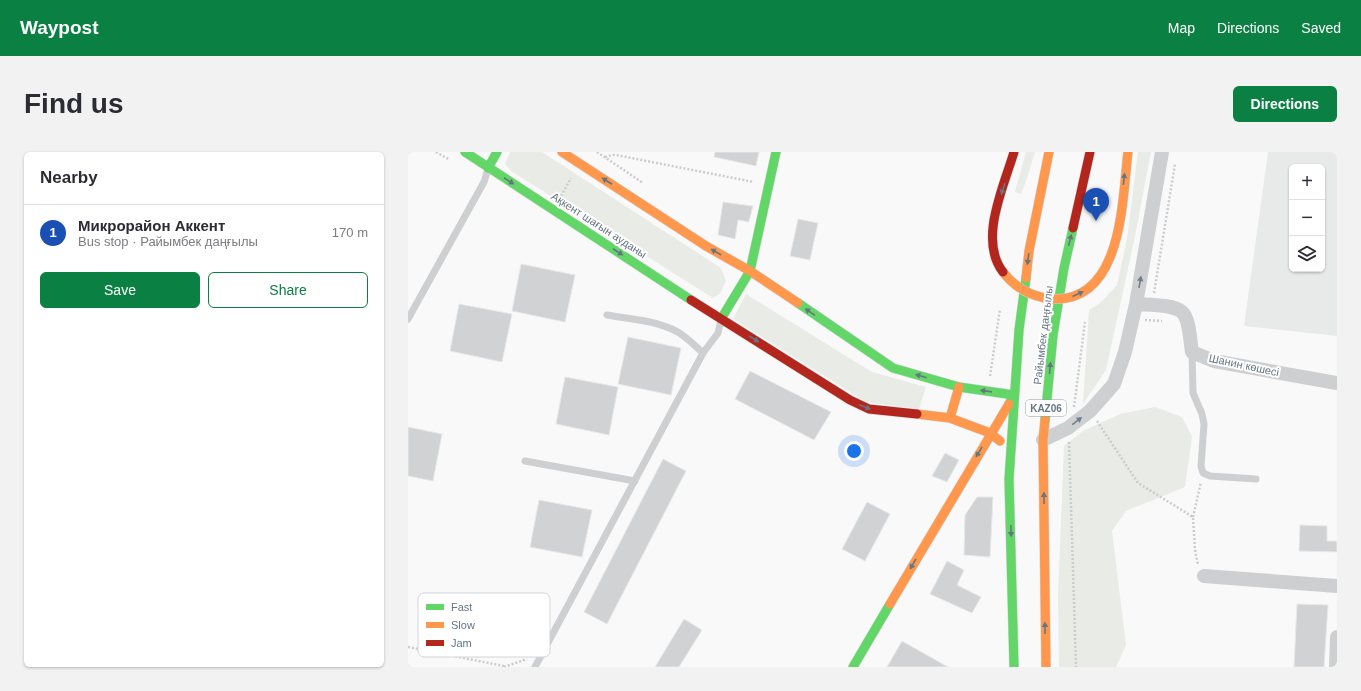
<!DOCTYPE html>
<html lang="en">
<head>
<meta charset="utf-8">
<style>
  body { margin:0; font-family:Helvetica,sans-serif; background:#f2f2f3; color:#2b2b33 }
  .controls { position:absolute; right:12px; top:12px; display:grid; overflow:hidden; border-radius:6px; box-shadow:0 1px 3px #0004 }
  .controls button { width:36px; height:36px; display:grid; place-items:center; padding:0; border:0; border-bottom:1px solid #e1e1e2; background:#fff; color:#2b2b33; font:20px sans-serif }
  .you { position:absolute; left:446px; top:299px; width:14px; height:14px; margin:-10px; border:3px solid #fff; border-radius:50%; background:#1a73e8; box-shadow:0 0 0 6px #1a73e833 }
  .badge { display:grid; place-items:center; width:26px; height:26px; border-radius:50%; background:#0b8043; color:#fff; font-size:13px; font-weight:700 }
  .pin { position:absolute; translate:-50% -33px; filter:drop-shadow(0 1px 2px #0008) }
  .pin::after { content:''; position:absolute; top:21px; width:14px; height:12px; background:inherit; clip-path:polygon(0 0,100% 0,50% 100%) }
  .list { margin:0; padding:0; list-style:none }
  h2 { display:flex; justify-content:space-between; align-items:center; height:52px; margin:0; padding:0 16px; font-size:17px }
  h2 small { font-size:13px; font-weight:400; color:#7c7c81 }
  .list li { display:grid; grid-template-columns:26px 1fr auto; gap:12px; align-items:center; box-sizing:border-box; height:56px; padding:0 16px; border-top:1px solid #e1e1e2 }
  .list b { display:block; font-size:15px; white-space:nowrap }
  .list p { margin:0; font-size:13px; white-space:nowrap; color:#7c7c81 }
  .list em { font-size:13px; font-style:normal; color:#7c7c81 }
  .actions { display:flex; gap:8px; padding:12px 16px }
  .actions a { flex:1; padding:9px 0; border:1px solid #0b8043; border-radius:6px; text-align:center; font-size:14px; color:#0b8043 }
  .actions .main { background:#0b8043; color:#fff }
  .icon { flex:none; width:22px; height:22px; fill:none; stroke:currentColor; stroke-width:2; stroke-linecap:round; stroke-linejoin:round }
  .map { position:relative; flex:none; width:929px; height:515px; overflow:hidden; border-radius:6px }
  header { display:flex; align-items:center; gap:24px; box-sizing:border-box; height:56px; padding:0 20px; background:#0b8043; color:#fff }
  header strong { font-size:19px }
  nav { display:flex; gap:22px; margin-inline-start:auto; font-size:14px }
  .intro { display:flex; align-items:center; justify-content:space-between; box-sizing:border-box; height:96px; padding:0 24px }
  h1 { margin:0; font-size:28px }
  .button { padding:10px 18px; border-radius:6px; background:#0b8043; color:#fff; font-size:14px; font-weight:700 }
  main { display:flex; gap:24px; padding:0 24px }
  aside { flex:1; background:#fff; border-radius:6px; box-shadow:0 1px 3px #0004 }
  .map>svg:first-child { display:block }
  .built { fill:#e8e9e9; fill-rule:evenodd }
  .green { fill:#e8ebe6 }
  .building { fill:#d0d2d3; stroke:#e8e8e8 }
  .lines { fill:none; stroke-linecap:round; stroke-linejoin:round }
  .fast-casing { stroke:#d5d6d7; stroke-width:10 }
  .slow-casing { stroke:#d5d6d7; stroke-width:10 }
  .jam-casing { stroke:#d5d6d7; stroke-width:10 }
  .path { stroke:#cbcccd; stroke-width:2.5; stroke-dasharray:2 2; stroke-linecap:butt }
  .lane { stroke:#cecfd0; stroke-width:7 }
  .street { stroke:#cecfd0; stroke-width:14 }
  .fast { stroke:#63d668; stroke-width:9 }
  .slow { stroke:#ff974d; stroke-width:9 }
  .jam { stroke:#b3261e; stroke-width:9 }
  .slow-bridge-casing { stroke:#d5d6d6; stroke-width:10; stroke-linecap:butt }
  .jam-bridge-casing { stroke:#d5d6d6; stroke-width:10; stroke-linecap:butt }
  .slow-bridge { stroke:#ff974d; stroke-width:9 }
  .jam-bridge { stroke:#b3261e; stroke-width:9 }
  .oneway { fill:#657683 }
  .oneway2 { fill:#707f8b }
  .labels { text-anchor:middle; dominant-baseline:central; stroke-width:4; stroke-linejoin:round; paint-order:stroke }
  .shield { fill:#fff; stroke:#939fa8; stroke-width:1 }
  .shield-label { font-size:10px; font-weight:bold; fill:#657683 }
  .street-label { font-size:11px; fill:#657683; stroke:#fff }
  .key { fill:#fff; stroke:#d1d6da; stroke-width:1 }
  .key-label { font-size:11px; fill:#657683 }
</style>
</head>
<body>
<header>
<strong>Waypost</strong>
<nav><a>Map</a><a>Directions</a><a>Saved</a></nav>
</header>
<div class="intro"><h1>Find us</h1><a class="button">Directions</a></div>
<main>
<aside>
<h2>Nearby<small></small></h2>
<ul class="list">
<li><span class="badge" style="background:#1a4fb4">1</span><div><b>Микрорайон Аккент</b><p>Bus stop · Райымбек даңғылы</p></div><em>170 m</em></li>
</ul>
<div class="actions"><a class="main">Save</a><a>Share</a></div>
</aside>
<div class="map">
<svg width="929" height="515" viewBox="0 0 929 515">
  <rect width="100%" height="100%" fill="#f9f9f9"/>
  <path class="built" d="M860 0H929V184L836 174ZM884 15H914V117H884Z"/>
  <path class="green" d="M102 0H134L313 116 318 129 312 142 305 146 103 19 97 12Z
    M618 0H627L618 29 613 42 607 40Z
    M730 0H743L726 89 698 218 675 252 681 158 692 151 709 133 719 87Z
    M338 142 464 220 518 235 511 257 458 250 325 167Z
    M747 255 774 265 784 285 777 335 718 359 704 379 718 493 708 515H651L650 444 656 294 675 279 712 262Z"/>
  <path class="building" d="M307 0H351L348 14 306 5Z
    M315 50 345 54 341 70 330 68 327 87 310 83Z
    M390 67 410 71 402 108 382 104Z
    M113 112 167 123 157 170 104 159Z
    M51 152 104 162 94 210 42 199Z
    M220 185 273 196 263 243 210 232Z
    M342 219 423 260 406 288 327 247Z
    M157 225 210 235 201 283 148 272Z
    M0 275 34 282 25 329 0 324Z
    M537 301 551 308 539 330 524 324Z
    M255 307 278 319 199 472 176 460Z
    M569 345H585L582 405 556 403 557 363Z
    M131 348 184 358 174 405 122 395Z
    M459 350 482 362 457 409 434 397Z
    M892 373 919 374V389H929V400L891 399Z
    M539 409 556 418 549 433 573 445 564 461 522 442Z
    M889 452 920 453 916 515H886Z
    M276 467 294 478 271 515H247Z
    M494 489 540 515H479Z"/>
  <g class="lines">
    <g class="fast-casing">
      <path id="fast" d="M57 0 283 148
        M80 16 89 0
        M390 151 485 216 551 235 606 243 601 252
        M313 167 342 119 368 0
        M637 268 645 183 656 116 665 76
        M445 515 482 452
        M606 515 601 327 611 178 618 126"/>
    </g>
    <g class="slow-casing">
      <path id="slow" d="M154 0 298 94 342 119 390 151
        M618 126 621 99 641 0
        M509 262 542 266 582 281 592 289
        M542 266 551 235
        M637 268 635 288 638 515
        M482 452 601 252"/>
    </g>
    <g class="jam-casing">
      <path id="jam" d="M665 76 682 0
        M283 148 442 248 461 257 509 262"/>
    </g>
    <path class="path" d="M28 0 42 8
      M189 0 235 31
      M197 5 204 3H208L346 30
      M153 44 163 26
      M746 141 767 12
      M737 168 754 169
      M582 224 592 157
      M666 255 677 170
      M689 269 730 331 785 365 787 398 790 413
      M661 290 668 515
      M785 365 793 330
      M0 495 96 514
      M96 515 119 507"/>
    <path class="lane" d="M199 163C221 167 245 168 266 178 277 183 286 193 295 201
      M0 167 76 30 80 17
      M784 200 785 241 794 262 796 272 793 314 795 321 802 324 848 327
      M117 309 227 329
      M127 515 295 201 310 181 313 168"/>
    <path class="street" d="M728 152C740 153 765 152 774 160 782 167 782 190 784 200L806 209 929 231
      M635 288 660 276 682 259 706 232 717 200 728 152 754 0
      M796 424 929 434
      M928 515 929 485"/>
    <use href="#fast" class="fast"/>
    <use href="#slow" class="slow"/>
    <use href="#jam" class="jam"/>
    <g class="slow-bridge-casing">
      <path id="slow-bridge" d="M595 120C608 137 624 145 644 147 715 151 714 48 720 0"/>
    </g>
    <g class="jam-bridge-casing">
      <path id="jam-bridge" d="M595 120C570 88 596 34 606 0"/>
    </g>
    <use href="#slow-bridge" class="slow-bridge"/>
    <use href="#jam-bridge" class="jam-bridge"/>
  </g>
  <defs><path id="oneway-solid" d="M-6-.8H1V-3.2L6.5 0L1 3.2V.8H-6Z"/></defs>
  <g class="oneway">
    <use href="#oneway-solid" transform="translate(716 27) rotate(-83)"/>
    <use href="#oneway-solid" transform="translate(101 29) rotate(33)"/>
    <use href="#oneway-solid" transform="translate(199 29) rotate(-147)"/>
    <use href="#oneway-solid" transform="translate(595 37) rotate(107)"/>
    <use href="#oneway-solid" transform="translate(662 88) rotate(-77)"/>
    <use href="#oneway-solid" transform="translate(210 100) rotate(33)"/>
    <use href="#oneway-solid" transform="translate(308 100) rotate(-150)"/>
    <use href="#oneway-solid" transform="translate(620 107) rotate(98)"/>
    <use href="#oneway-solid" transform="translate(670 142) rotate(-24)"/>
    <use href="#oneway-solid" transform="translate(402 160) rotate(-146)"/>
    <use href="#oneway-solid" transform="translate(346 187) rotate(32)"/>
    <use href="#oneway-solid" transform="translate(642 216) rotate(-85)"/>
    <use href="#oneway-solid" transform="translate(513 224) rotate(-164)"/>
    <use href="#oneway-solid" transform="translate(578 239) rotate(-172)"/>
    <use href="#oneway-solid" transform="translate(457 255) rotate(22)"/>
    <use href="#oneway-solid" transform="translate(571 300) rotate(121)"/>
    <use href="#oneway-solid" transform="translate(636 346) rotate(-91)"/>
    <use href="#oneway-solid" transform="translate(603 379) rotate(89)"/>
    <use href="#oneway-solid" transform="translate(505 412) rotate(120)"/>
    <use href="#oneway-solid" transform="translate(637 476) rotate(-91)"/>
  </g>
  <g class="oneway2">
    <use href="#oneway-solid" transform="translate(732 130) rotate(-80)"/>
    <use href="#oneway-solid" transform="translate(669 269) rotate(-37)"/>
  </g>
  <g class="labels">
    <rect class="shield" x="618" y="248" width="40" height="16" rx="3"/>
    <g class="shield-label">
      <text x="638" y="256">KАZ06</text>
    </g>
    <g class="street-label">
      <text transform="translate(191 73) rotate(33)">Ақкент шағын ауданы</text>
      <text transform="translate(635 183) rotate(-83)">Райымбек даңғылы</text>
      <text transform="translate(836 213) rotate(12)">Шанин көшесі</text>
    </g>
  </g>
  <rect x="10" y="441" width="132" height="64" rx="6" class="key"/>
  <rect x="18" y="452" width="18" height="6" fill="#63d668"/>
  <rect x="18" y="470" width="18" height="6" fill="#ff974d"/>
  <rect x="18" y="488" width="18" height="6" fill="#b3261e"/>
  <g class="key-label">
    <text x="43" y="459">Fast</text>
    <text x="43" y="477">Slow</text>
    <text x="43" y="495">Jam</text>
  </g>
</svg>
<div class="controls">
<button>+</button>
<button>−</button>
<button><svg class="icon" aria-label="layers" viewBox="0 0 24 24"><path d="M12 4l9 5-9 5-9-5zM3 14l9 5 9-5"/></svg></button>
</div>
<div class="you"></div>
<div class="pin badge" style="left:688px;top:69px;background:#1a4fb4">1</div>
</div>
</main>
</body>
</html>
